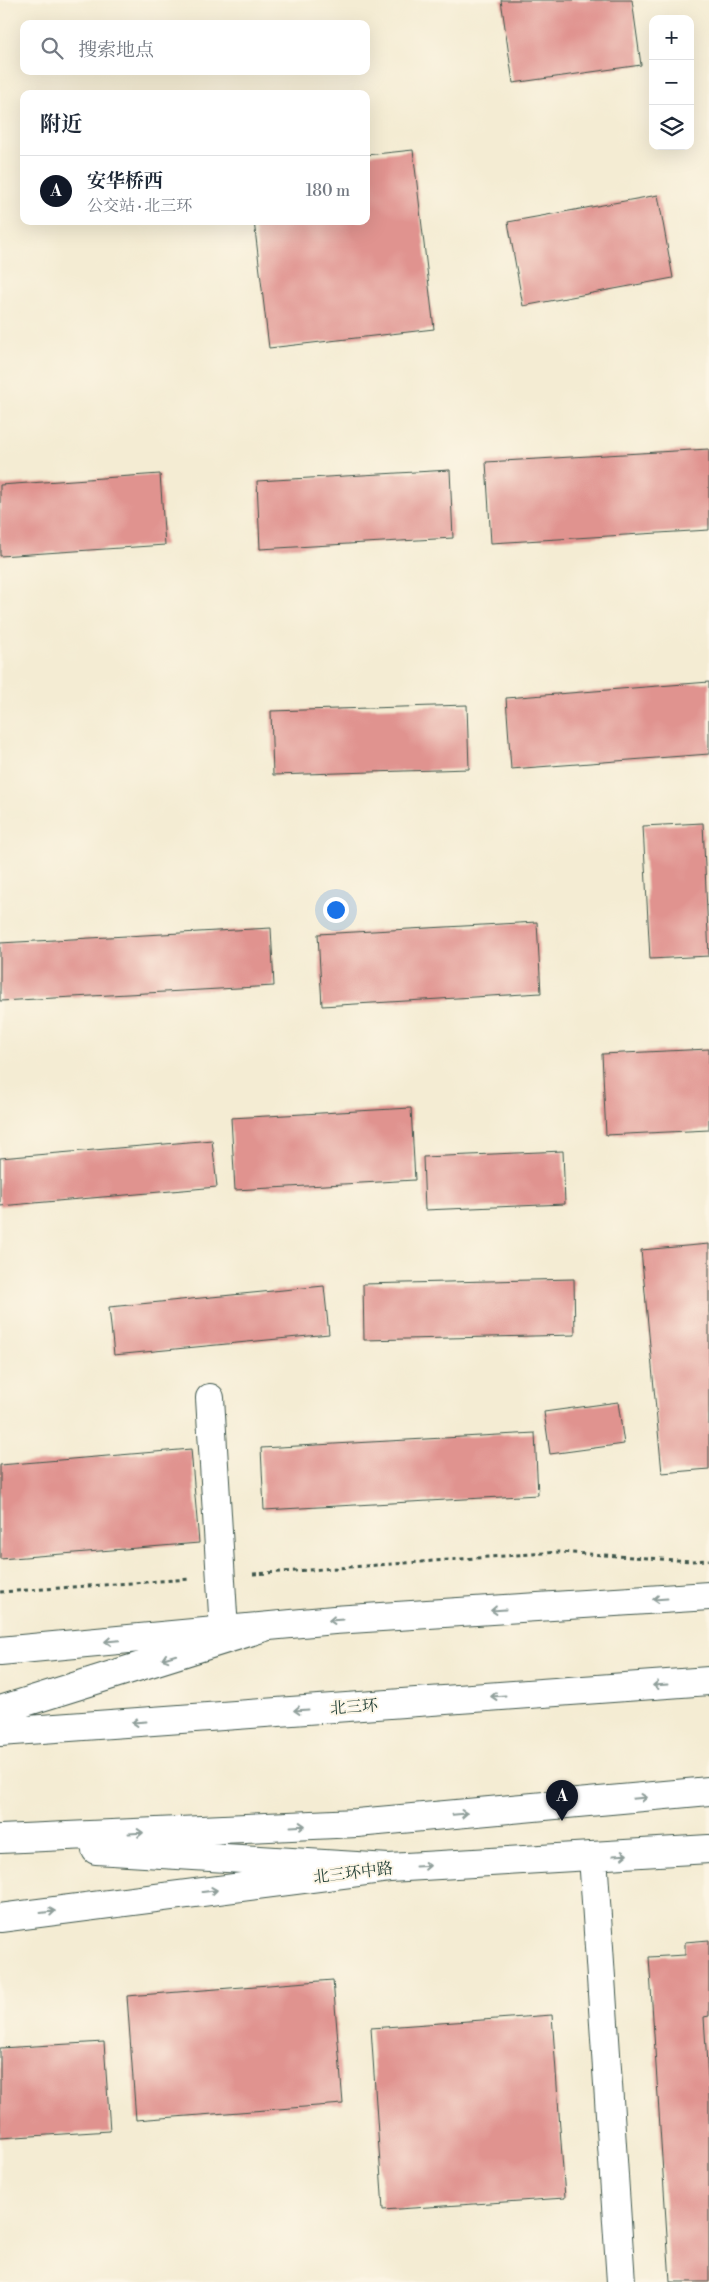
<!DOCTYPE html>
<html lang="zh">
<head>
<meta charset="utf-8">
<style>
  body { margin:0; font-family:"Libre Bodoni","Noto Serif SC",serif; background:#f6f6f7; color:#1f2937 }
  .controls { position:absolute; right:15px; top:15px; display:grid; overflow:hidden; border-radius:10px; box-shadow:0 5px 20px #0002 }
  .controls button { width:45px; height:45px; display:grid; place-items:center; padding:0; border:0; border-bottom:1px solid #e0e1e3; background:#fff; color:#1f2937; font:25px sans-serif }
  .you { position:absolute; left:335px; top:909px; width:18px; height:18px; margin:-12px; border:4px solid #fff; border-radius:50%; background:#1a73e8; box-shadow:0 0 0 8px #1a73e833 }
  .badge { display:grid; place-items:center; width:32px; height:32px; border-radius:50%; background:#111827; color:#fff; font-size:16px; font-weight:700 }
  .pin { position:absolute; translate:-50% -41px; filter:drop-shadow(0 1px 2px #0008) }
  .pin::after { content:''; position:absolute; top:26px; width:18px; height:15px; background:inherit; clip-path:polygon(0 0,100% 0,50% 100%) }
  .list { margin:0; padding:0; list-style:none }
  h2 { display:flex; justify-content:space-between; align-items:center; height:65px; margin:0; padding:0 20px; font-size:21px }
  h2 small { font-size:16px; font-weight:400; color:#747a83 }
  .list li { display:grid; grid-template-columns:32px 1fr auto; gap:15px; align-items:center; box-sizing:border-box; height:70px; padding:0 20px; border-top:1px solid #e0e1e3 }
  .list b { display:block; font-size:19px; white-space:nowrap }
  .list p { margin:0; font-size:16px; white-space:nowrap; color:#747a83 }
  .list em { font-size:16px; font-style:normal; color:#747a83 }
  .icon { flex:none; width:28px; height:28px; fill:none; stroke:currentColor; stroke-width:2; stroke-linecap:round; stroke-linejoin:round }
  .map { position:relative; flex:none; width:709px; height:2282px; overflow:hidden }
  .search { position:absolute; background:#fff; box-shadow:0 5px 20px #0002; left:20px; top:20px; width:350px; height:55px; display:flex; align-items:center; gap:12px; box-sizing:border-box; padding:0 18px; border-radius:10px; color:#747a83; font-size:19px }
  .panel { position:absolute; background:#fff; box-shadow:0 5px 20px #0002; left:20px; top:90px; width:350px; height:135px; border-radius:10px }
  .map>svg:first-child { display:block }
  .building { fill:#e0938f }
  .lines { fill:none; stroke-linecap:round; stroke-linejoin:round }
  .minor-casing { stroke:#3f574c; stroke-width:30 }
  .highway-casing { stroke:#3f574c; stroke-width:30 }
  .path { stroke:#3f574c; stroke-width:3; stroke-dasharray:4 4; stroke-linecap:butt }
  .minor { stroke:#fff; stroke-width:28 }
  .highway { stroke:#fff; stroke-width:28 }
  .oneway { stroke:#8f9e9a }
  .labels { text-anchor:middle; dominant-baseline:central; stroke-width:4; stroke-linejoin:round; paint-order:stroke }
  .street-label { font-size:16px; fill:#1f3d34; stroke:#fcf5e5 }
</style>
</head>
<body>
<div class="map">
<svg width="709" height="2282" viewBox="0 0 709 2282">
  <rect width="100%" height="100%" fill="#fcf5e5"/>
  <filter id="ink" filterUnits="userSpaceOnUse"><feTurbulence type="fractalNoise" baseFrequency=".02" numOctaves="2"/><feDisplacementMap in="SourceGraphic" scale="10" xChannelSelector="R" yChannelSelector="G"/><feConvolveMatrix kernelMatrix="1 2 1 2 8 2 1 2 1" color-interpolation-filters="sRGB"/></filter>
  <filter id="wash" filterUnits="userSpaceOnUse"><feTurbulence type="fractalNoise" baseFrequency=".0096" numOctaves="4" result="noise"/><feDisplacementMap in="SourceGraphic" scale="20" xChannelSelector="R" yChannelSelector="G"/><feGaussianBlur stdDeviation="1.12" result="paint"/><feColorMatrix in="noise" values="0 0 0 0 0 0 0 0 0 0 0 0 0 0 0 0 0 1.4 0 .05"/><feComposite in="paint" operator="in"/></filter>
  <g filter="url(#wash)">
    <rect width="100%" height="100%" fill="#f4ecd3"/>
    <g id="blocks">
      <path class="building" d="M501 0H632L641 65 513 83Z
        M413 150 434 329 269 348 254 221H366V155Z
        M658 195 673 278 523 306 508 222Z
        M709 449V530L491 543 486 462Z
        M450 470 453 538 260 549 257 481Z
        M160 474 165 545 0 556V485Z
        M709 682V754L511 769 506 698Z
        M467 705 469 769 273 775 271 711Z
        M703 823 709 956 650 959 643 826Z
        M537 922 541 993 322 1006 318 934Z
        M271 928 274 986 0 1001V943Z
        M709 1049V1130L606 1135 602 1054Z
        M411 1108 415 1180 235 1190 231 1118Z
        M212 1140 217 1187 0 1206V1158Z
        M563 1151 565 1204 425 1210 423 1157Z
        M709 1244V1469L662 1473 641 1250Z
        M574 1279 575 1335 364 1340 363 1284Z
        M324 1286 329 1334 114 1355 109 1307Z
        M618 1402 624 1444 550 1454 544 1412Z
        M535 1433 538 1495 264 1510 261 1448Z
        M191 1449 199 1543 0 1559V1465Z
        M709 1940V2016L704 2017 709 2096V2282H670L649 1957 685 1955V1942Z
        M333 1980 343 2104 136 2120 127 1996Z
        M552 2015 565 2198 383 2210 371 2028Z
        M104 2042 110 2131 0 2138V2048Z"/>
    </g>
  </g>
  <g filter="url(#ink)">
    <use href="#blocks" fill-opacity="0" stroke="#3f574c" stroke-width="1"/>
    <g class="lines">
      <g class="minor-casing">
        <path id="minor" d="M210 1398 224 1631
          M0 1651 334 1620 709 1596
          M593 1856 621 2282
          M0 1918 389 1868 709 1849"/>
      </g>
      <g class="highway-casing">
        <path id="highway" d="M0 1710 265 1627
          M0 1732 709 1681
          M0 1839 357 1823 709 1791
          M96 1850 389 1868"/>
      </g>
      <path class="path" d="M253 1574 559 1552 691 1561 709 1560
        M0 1592 190 1579"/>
      <use href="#minor" class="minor"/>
      <use href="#highway" class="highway"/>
    </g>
    <defs><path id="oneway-shaft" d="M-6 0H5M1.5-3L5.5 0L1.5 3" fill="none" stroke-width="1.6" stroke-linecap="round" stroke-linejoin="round" transform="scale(1.25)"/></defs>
    <g class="oneway">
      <use href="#oneway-shaft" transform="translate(660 1599) rotate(176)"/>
      <use href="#oneway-shaft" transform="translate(498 1610) rotate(176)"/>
      <use href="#oneway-shaft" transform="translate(336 1620) rotate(176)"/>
      <use href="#oneway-shaft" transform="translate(112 1641) rotate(175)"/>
      <use href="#oneway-shaft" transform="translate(169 1657) rotate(163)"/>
      <use href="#oneway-shaft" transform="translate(660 1685) rotate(176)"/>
      <use href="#oneway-shaft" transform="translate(498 1696) rotate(176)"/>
      <use href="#oneway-shaft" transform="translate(301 1710) rotate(176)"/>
      <use href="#oneway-shaft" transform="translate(139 1722) rotate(176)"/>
      <use href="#oneway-shaft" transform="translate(640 1798) rotate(-5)"/>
      <use href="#oneway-shaft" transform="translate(460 1814) rotate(-5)"/>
      <use href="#oneway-shaft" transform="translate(298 1826) rotate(-3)"/>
      <use href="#oneway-shaft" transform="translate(136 1833) rotate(-3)"/>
      <use href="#oneway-shaft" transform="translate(620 1855) rotate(-3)"/>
      <use href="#oneway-shaft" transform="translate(423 1866) rotate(-3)"/>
      <use href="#oneway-shaft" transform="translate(210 1891) rotate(-7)"/>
      <use href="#oneway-shaft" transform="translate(48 1912) rotate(-7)"/>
    </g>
  </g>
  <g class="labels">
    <g class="street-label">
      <text transform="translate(354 1707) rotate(-4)">北三环</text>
      <text transform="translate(353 1873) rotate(-7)">北三环中路</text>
    </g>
  </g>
</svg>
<div class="controls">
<button>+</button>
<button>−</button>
<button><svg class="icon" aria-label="layers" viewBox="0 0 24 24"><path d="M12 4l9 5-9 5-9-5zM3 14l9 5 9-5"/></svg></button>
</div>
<div class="you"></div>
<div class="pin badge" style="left:562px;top:1821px">A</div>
<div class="search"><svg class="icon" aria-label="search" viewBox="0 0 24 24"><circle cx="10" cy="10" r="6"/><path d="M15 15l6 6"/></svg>搜索地点</div>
<section class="panel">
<h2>附近<small></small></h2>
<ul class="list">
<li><span class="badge">A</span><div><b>安华桥西</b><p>公交站 · 北三环</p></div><em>180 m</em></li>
</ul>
</section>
</div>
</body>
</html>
